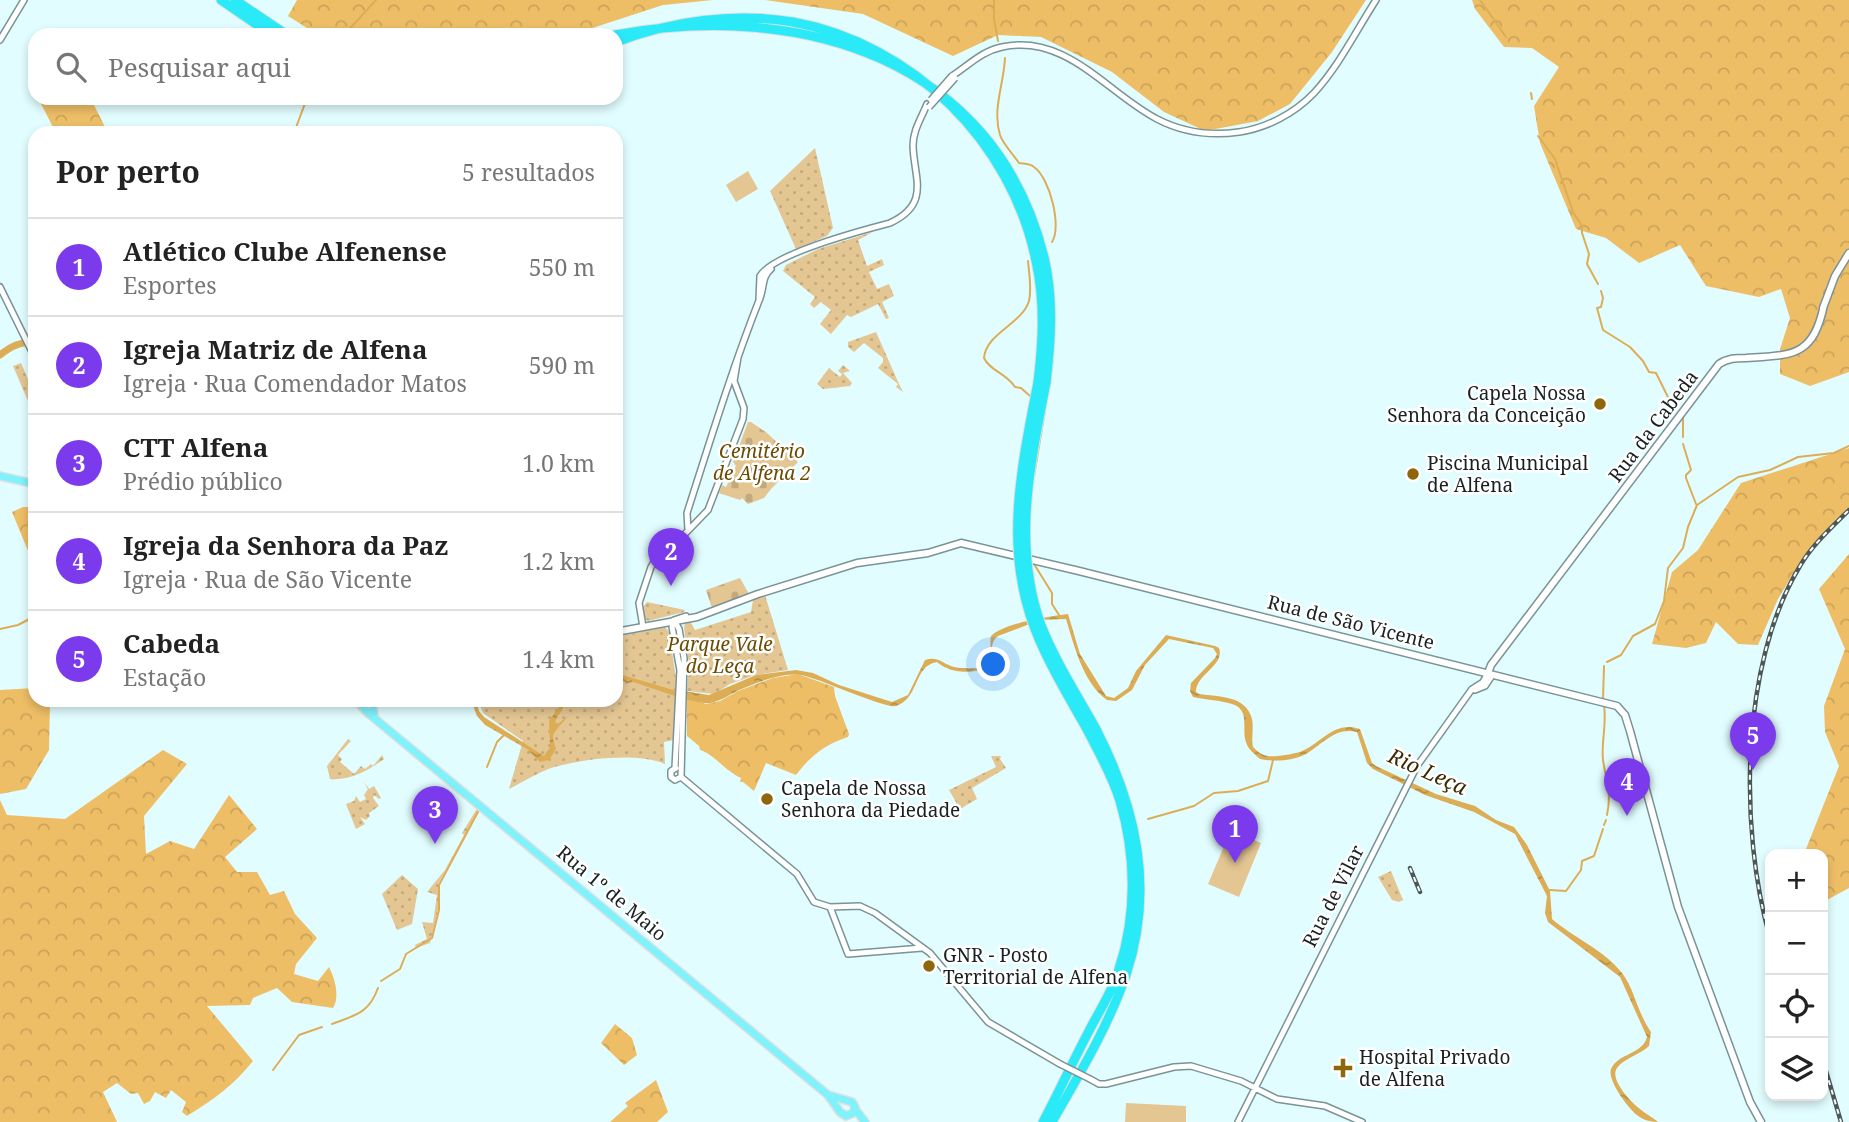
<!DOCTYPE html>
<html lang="pt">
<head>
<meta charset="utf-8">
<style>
  body { margin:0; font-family:"Noto Serif",serif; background:#f2f2f2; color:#222 }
  .controls { position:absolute; right:21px; bottom:21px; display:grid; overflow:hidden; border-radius:14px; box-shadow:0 4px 10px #0003 }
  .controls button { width:63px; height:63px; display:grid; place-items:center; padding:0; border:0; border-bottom:2px solid #e0e0e0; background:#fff; color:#222; font:35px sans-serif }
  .you { position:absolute; left:994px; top:665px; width:24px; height:24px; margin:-18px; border:5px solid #fff; border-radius:50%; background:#1a73e8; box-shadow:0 0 0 10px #1a73e833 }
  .badge { display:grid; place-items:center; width:46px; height:46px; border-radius:50%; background:#7c3aed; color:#fff; font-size:23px; font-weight:700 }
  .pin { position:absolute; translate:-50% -58px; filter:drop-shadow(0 2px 4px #0008) }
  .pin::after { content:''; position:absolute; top:37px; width:24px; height:21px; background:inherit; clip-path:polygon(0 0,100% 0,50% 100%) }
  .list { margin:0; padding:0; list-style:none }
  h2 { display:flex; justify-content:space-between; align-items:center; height:91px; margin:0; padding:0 28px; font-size:30px }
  h2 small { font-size:23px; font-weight:400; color:#767676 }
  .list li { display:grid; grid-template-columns:46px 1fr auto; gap:21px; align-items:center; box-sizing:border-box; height:98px; padding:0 28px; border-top:2px solid #e0e0e0 }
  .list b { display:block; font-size:26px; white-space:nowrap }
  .list p { margin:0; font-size:23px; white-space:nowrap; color:#767676 }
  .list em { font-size:23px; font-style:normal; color:#767676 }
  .icon { flex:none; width:38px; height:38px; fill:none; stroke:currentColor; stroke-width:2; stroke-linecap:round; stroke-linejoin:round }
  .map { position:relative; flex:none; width:1849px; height:1122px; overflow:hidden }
  .search { position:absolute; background:#fff; box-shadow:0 4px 10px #0003; left:28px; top:28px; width:595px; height:77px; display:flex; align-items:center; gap:18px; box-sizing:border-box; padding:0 24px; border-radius:21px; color:#767676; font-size:26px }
  .panel { position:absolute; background:#fff; box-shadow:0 4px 10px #0003; left:28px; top:126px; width:595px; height:581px; border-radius:21px }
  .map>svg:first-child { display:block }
  .green { fill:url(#green-dots) }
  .forest { fill:url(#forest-crowns) }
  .cemetery { fill:url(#cemetery-stones) }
  .pitch { fill:#e4c693 }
  .water { fill:url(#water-ripples) }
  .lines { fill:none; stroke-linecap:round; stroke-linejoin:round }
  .stream { stroke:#ddad56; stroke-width:2 }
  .river { stroke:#ddad56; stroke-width:7 }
  .tertiary-casing { stroke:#7a9395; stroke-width:8 }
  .secondary-casing { stroke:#7a9395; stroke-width:9 }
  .primary-casing { stroke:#dfe0e0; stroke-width:10 }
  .motorway-casing { stroke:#dfe0e0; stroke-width:11 }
  .tertiary { stroke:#fff; stroke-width:5 }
  .secondary { stroke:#fff; stroke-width:6 }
  .primary { stroke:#80f2fb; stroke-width:7 }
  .motorway { stroke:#2beaf8; stroke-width:9 }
  .rail-casing { stroke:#4a5858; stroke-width:4.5 }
  .rail { stroke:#fff; stroke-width:2; stroke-dasharray:5; stroke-linecap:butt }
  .tertiary-bridge-casing { stroke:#7a9395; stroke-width:8; stroke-linecap:butt }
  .motorway-bridge-casing { stroke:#dfe0e0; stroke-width:11; stroke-linecap:butt }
  .tertiary-bridge { stroke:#fff; stroke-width:5 }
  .motorway-bridge { stroke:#2beaf8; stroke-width:9 }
  .poi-dot { fill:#8e660b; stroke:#fff; stroke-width:2.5 }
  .labels { text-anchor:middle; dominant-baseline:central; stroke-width:5; stroke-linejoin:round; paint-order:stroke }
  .poi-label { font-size:19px; fill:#182222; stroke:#fff; text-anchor:start }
  .street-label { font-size:19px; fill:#182222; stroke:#fff }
  .park-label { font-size:19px; font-style:italic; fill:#6a4b01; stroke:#fff }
  .water-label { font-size:21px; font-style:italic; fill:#3b2801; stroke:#fff }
</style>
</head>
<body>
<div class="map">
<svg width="1849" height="1122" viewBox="0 0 1849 1122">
  <defs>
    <pattern id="green-dots" width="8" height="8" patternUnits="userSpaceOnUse" patternTransform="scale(1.75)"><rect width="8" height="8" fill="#e4c693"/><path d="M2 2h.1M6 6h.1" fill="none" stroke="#c3aa7e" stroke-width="1.8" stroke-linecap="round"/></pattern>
    <pattern id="forest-crowns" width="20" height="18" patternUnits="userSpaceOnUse" patternTransform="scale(1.75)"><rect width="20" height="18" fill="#eebe67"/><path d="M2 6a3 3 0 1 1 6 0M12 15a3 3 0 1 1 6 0" fill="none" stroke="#cba359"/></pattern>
    <pattern id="cemetery-stones" width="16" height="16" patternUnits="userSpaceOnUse" patternTransform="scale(1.75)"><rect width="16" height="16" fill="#e4c693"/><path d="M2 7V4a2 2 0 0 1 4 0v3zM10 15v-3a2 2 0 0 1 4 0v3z" fill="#c3aa7e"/></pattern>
    <pattern id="water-ripples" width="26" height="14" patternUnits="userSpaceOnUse" patternTransform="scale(1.75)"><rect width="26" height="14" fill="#ddad56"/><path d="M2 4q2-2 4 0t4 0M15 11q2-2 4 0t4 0" fill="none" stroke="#b28c47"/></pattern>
  </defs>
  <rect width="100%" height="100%" fill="#e2fdff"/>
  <path class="green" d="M815 148 833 228 827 236 796 249 770 191Z
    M873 232 858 240 867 266 882 259 884 265 869 272 877 289 889 284 894 296 882 302 889 318 886 319 878 304 851 317 847 315 831 334 820 324 831 310 821 302 814 308 810 304 815 297 783 271 786 265 818 249Z
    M876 332 899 384 903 392 896 387 898 384 878 368 883 362V358L864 343 854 352 848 347V342Z
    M21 363 35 395 34 415 13 366Z
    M843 365 850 371 843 373 852 383 850 386 823 389 817 384 829 368 840 377 842 374 838 371Z
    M765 595 788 670 755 675 730 684 714 694 687 691 689 664 684 628 685 622 690 621 695 630 751 612 753 600Z
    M647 602 685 610 684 612 648 621 645 619 643 607Z
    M665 627 669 632 676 678 674 740 664 742 665 764C636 752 584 759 554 767 539 772 523 782 509 789L523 741 483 713 478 700H553L563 710 569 700H616V637Z
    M348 739 351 741 338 755 342 759 340 762 354 774 361 766 365 769 371 764 373 766 382 755 384 759C369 770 350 781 330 779L327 766Z
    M991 756H1001L1000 759 1006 768 972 788 977 799 960 809 949 790 996 767Z
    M363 781 369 789 374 786 381 798 379 799 374 795 373 798 379 806 369 813 370 816 366 820 360 817 365 824 356 829 346 804 354 801 356 796 360 802 366 799 364 795 368 789Z
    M478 807V812L438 884V910L430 943 416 948 415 945 427 939 422 922 433 923 437 895 427 892 445 870 464 835 462 833Z
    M1391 871 1403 900 1399 902 1392 900 1378 877Z
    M402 875 418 889 412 924 397 930 382 894Z"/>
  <path class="forest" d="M297 0H713L663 5 571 35H318L288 16Z
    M765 0H1366L1332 52 1290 104 1258 121 1205 131 1164 112 1112 72 1041 37 998 35 953 56 863 14Z
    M1472 0H1849V372L1810 386 1780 374V349L1790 318 1781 289 1759 297 1706 286 1680 245 1639 263 1606 238 1576 229 1540 143 1534 106 1559 67 1532 48 1504 47 1475 9Z
    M38 98H94L92 101 108 133H56Z
    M1849 448V507L1802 559 1778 599 1758 645 1738 644 1716 622 1706 643 1686 648 1652 644 1672 572 1698 550 1741 483Z
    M23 507H29L35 521V568L12 512Z
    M1849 554V888L1823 902V854H1804L1839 766 1825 732 1824 706 1845 649 1819 589Z
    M798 674 834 687 835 696 849 734 848 737C826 744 810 756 796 775L766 763 754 791 743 782H740L741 778C725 771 714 754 700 750L699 746 687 736V698L706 704 720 701 738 691 773 678Z
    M35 688V700H50L49 750 26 789 0 794V690Z
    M163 750 187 764 144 816 146 854 170 841 194 849 229 795 257 829 225 857 237 872H257L270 895 284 891 295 914 317 938 296 964 294 974 318 981 329 967C335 979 340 996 333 1008L292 1002 277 988 253 998 250 1005 207 1006 253 1061C234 1085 213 1100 187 1116L182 1112 186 1102 171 1090 166 1098 155 1092 150 1101 144 1104 138 1093 131 1094 117 1083 103 1092 117 1122H0V800L7 815 65 819Z
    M615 1024 632 1038 637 1055 624 1065 601 1043Z
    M656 1080 668 1112 657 1122H610L628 1106 625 1103Z"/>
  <path class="cemetery" d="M748 422H751L767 433 798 462 771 489 764 498 748 504 742 498 740 500 719 493 722 485 726 487 736 466 733 462Z
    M740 578 749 594 712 608 706 590Z"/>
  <path class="pitch" d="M748 171 758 189 736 202 726 185Z
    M1231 830 1261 843 1239 897 1208 884Z
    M1126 1103 1186 1106V1122H1125Z"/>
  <path class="water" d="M1068 614 1080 654 1106 696 1114 698 1128 688 1136 671 1166 635 1215 646 1219 648C1225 666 1196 674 1196 692L1199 694C1219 697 1246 695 1252 719 1254 728 1251 738 1253 747 1262 756 1266 757 1278 756 1285 755 1293 754 1300 752 1322 743 1334 720 1360 729L1372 763 1376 766 1436 794 1475 806 1496 820 1514 827 1527 845 1550 891 1552 919C1574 938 1604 950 1622 973 1635 990 1637 1012 1651 1032L1649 1046C1639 1055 1623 1059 1617 1068 1609 1079 1631 1102 1640 1109 1646 1114 1652 1117 1658 1122 1651 1122 1643 1120 1637 1115 1628 1108 1607 1080 1611 1069 1618 1053 1642 1055 1647 1037L1620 977 1548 922 1545 913 1547 896 1515 834 1474 812 1425 795 1373 769 1367 763 1357 732C1335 727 1323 744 1306 754 1293 761 1274 762 1260 759 1255 754 1248 750 1246 742 1241 729 1251 710 1232 704 1220 700 1206 700 1193 697L1190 691 1191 683 1215 658 1217 654 1213 648 1169 639 1145 665 1132 690 1116 701 1107 700C1083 683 1074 645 1066 619L1040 620 998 636C988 644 994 654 992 664 983 673 958 674 947 668 943 667 940 664 937 662 913 666 920 698 896 706 885 709 819 678 801 675 781 672 757 683 739 690 729 695 721 701 710 703 695 705 650 687 633 682L627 683 616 677V673L670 689 709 695 756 675 796 670 813 673 839 685 892 702 908 695 925 660C937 656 941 662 951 666 958 669 984 670 988 663 993 657 989 643 991 636 1007 622 1047 617 1068 614Z
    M471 700H476L479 711 484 717 544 756 550 747 549 721 564 700H569L556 719 555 726 571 714 582 700C577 709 552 731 553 737 553 741 555 745 556 749L549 760 540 762 527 749 485 725 477 716Z"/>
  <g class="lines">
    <path class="stream" d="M994 0V19L998 41
      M1480 0 1506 37
      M344 35 376 0
      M1005 58C1004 84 992 109 1000 135 1003 144 1013 154 1019 163 1024 164 1029 163 1034 167 1050 178 1062 227 1052 242
      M1531 93 1532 99
      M294 133 307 98
      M1538 136 1555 159 1573 212 1582 226V233L1589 254 1587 264 1598 284
      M1028 261C1029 273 1032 288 1029 301 1022 324 986 333 984 358 990 371 1006 373 1015 387L1021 388 1030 396
      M1601 291 1603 298 1601 307 1597 308 1603 330 1630 347 1643 361 1649 372 1656 373 1672 405 1677 408
      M1683 418V437
      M1683 444 1691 470 1686 475V478L1696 504
      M1034 476 1045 410
      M1034 564 1052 593V604L1059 615
      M0 629 18 625 35 616
      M1607 662 1621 655 1633 636 1655 624 1664 601 1668 568 1683 548 1688 527 1697 505 1738 477 1770 470 1798 457 1834 453 1849 446
      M1603 700 1604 666
      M1604 705C1607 724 1601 742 1603 760 1606 781 1612 792 1607 815
      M487 767 497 742 504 735
      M1148 819 1194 806 1214 793 1238 791 1268 781 1273 760
      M1604 825 1606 820
      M1550 890 1566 891 1581 870 1582 861 1594 856 1603 829
      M381 981 400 969 406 954 432 938 439 910V885L479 810
      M332 1024C356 1015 369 1013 378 988
      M273 1070 299 1035 322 1027"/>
    <path class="river" d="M0 355C11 346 20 342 35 342"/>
    <g class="tertiary-casing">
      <path id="tertiary" d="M0 40 24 0
        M952 76C969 65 982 51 1002 47 1066 33 1107 93 1157 119 1182 132 1211 136 1239 132 1267 128 1295 113 1314 93 1339 66 1356 31 1376 0
        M0 287 35 358
        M759 300 760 276C774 253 863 230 890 223 931 204 914 178 913 146 913 130 921 119 927 104
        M688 530 687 513C710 441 732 369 760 298 764 288 762 276 771 269
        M674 620 679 629 684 658 681 777
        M643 627 639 603 651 567 656 559 680 539 708 510 743 419 744 408 734 381 738 357
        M1475 690 1485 686 1491 677 1489 674
        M675 768 680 670 672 627 674 620 686 616
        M676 768 671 771V777L675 780 681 777
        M681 777 797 874 814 902 830 907 860 906 875 913 930 953 988 1022 1060 1064
        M830 907 848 954 922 948
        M1090 1079 1099 1084H1106L1174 1067 1191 1066 1241 1081 1277 1099 1325 1106 1362 1122
        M1238 1122 1417 766 1472 689 1483 682 1488 673"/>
    </g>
    <g class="secondary-casing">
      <path id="secondary" d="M1823 308 1835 276 1849 253
        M616 632 697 617 758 594 857 563 928 553 961 543 1079 571 1617 706 1625 715 1630 731 1678 907 1750 1102 1761 1122
        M1488 673 1491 665 1719 364C1728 358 1736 358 1746 358 1793 355 1813 357 1824 305"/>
    </g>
    <g class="primary-casing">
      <path id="primary" d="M0 476 35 484
        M356 700 368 713 828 1095 840 1112 846 1116 853 1113 855 1107 852 1102 828 1095
        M372 700 374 716
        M855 1109 865 1122"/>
    </g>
    <g class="motorway-casing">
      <path id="motorway" d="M221 0 272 35
        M235 0 287 35
        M615 35C803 0 995 60 1044 257 1054 298 1051 341 1046 383
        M616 42C672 21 734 12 793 22 913 44 1012 142 1036 261 1045 301 1043 341 1038 382
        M1043 1122C1059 1092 1073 1061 1089 1031 1099 1011 1113 991 1119 969 1137 915 1136 855 1120 801 1113 777 1100 755 1089 733
        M1052 1122C1079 1075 1108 1027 1126 975 1155 888 1136 807 1096 729"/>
    </g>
    <use href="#tertiary" class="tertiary"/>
    <use href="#secondary" class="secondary"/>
    <use href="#primary" class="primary"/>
    <use href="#motorway" class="motorway"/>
    <g class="rail-casing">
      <path id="rail" d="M1410 868 1420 892
        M1770 938C1739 829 1740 665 1800 566 1812 545 1832 527 1849 510
        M1823 1061 1841 1122"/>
    </g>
    <use href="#rail" class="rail"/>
    <g class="tertiary-bridge-casing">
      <path id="tertiary-bridge" d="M931 100 952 76
        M929 107 955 78
        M1060 1064 1090 1079"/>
    </g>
    <g class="motorway-bridge-casing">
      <path id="motorway-bridge" d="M1038 382C1022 465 1003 547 1035 629 1049 665 1070 699 1089 733
        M1046 383C1030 465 1012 544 1041 625 1055 661 1077 695 1096 729"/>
    </g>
    <use href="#tertiary-bridge" class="tertiary-bridge"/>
    <use href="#motorway-bridge" class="motorway-bridge"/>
  </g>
  <g class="poi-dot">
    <circle cx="1600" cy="404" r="7"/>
    <circle cx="1413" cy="474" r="7"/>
    <circle cx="767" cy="799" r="7"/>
    <circle cx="929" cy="966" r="7"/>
    <path d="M1339.5 1057.5h7v7h7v7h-7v7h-7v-7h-7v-7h7z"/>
  </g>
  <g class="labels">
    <g class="poi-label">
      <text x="1586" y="393" text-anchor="end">Capela Nossa<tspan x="1586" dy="22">Senhora da Conceição</tspan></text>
      <text x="1427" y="463">Piscina Municipal<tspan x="1427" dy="22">de Alfena</tspan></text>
      <text x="781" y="788">Capela de Nossa<tspan x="781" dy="22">Senhora da Piedade</tspan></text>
      <text x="943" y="955">GNR - Posto<tspan x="943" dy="22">Territorial de Alfena</tspan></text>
      <text x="1359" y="1057">Hospital Privado<tspan x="1359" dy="22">de Alfena</tspan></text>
    </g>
    <g class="street-label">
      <text transform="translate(1653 426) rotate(-53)">Rua da Cabeda</text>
      <text transform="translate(1351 622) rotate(14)">Rua de São Vicente</text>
      <text transform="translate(612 893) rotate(40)">Rua 1º de Maio</text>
      <text transform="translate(1333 896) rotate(-63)">Rua de Vilar</text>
    </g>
    <g class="park-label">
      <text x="762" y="451">Cemitério<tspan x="762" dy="22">de Alfena 2</tspan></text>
      <text x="720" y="644">Parque Vale<tspan x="720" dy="22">do Leça</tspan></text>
    </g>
    <g class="water-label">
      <text transform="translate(1428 771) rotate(24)">Rio Leça</text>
    </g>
  </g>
</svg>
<div class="controls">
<button>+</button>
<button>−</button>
<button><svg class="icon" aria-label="locate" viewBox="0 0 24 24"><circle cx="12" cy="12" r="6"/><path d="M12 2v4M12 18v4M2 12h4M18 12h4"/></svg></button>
<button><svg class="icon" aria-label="layers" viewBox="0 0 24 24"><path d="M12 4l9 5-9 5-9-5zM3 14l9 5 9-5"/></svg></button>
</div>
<div class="you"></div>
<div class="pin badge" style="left:1235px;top:863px">1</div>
<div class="pin badge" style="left:671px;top:586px">2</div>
<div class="pin badge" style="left:435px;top:844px">3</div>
<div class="pin badge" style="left:1627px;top:816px">4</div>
<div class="pin badge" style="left:1753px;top:770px">5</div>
<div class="search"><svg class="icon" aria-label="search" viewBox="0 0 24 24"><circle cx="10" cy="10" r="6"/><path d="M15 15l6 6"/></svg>Pesquisar aqui</div>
<section class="panel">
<h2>Por perto<small>5 resultados</small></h2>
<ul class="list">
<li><span class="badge">1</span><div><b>Atlético Clube Alfenense</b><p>Esportes</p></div><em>550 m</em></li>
<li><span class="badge">2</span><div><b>Igreja Matriz de Alfena</b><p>Igreja · Rua Comendador Matos</p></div><em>590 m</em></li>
<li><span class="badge">3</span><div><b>CTT Alfena</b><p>Prédio público</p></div><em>1.0 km</em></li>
<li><span class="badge">4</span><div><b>Igreja da Senhora da Paz</b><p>Igreja · Rua de São Vicente</p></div><em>1.2 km</em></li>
<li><span class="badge">5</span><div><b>Cabeda</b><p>Estação</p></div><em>1.4 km</em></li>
</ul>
</section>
</div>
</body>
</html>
